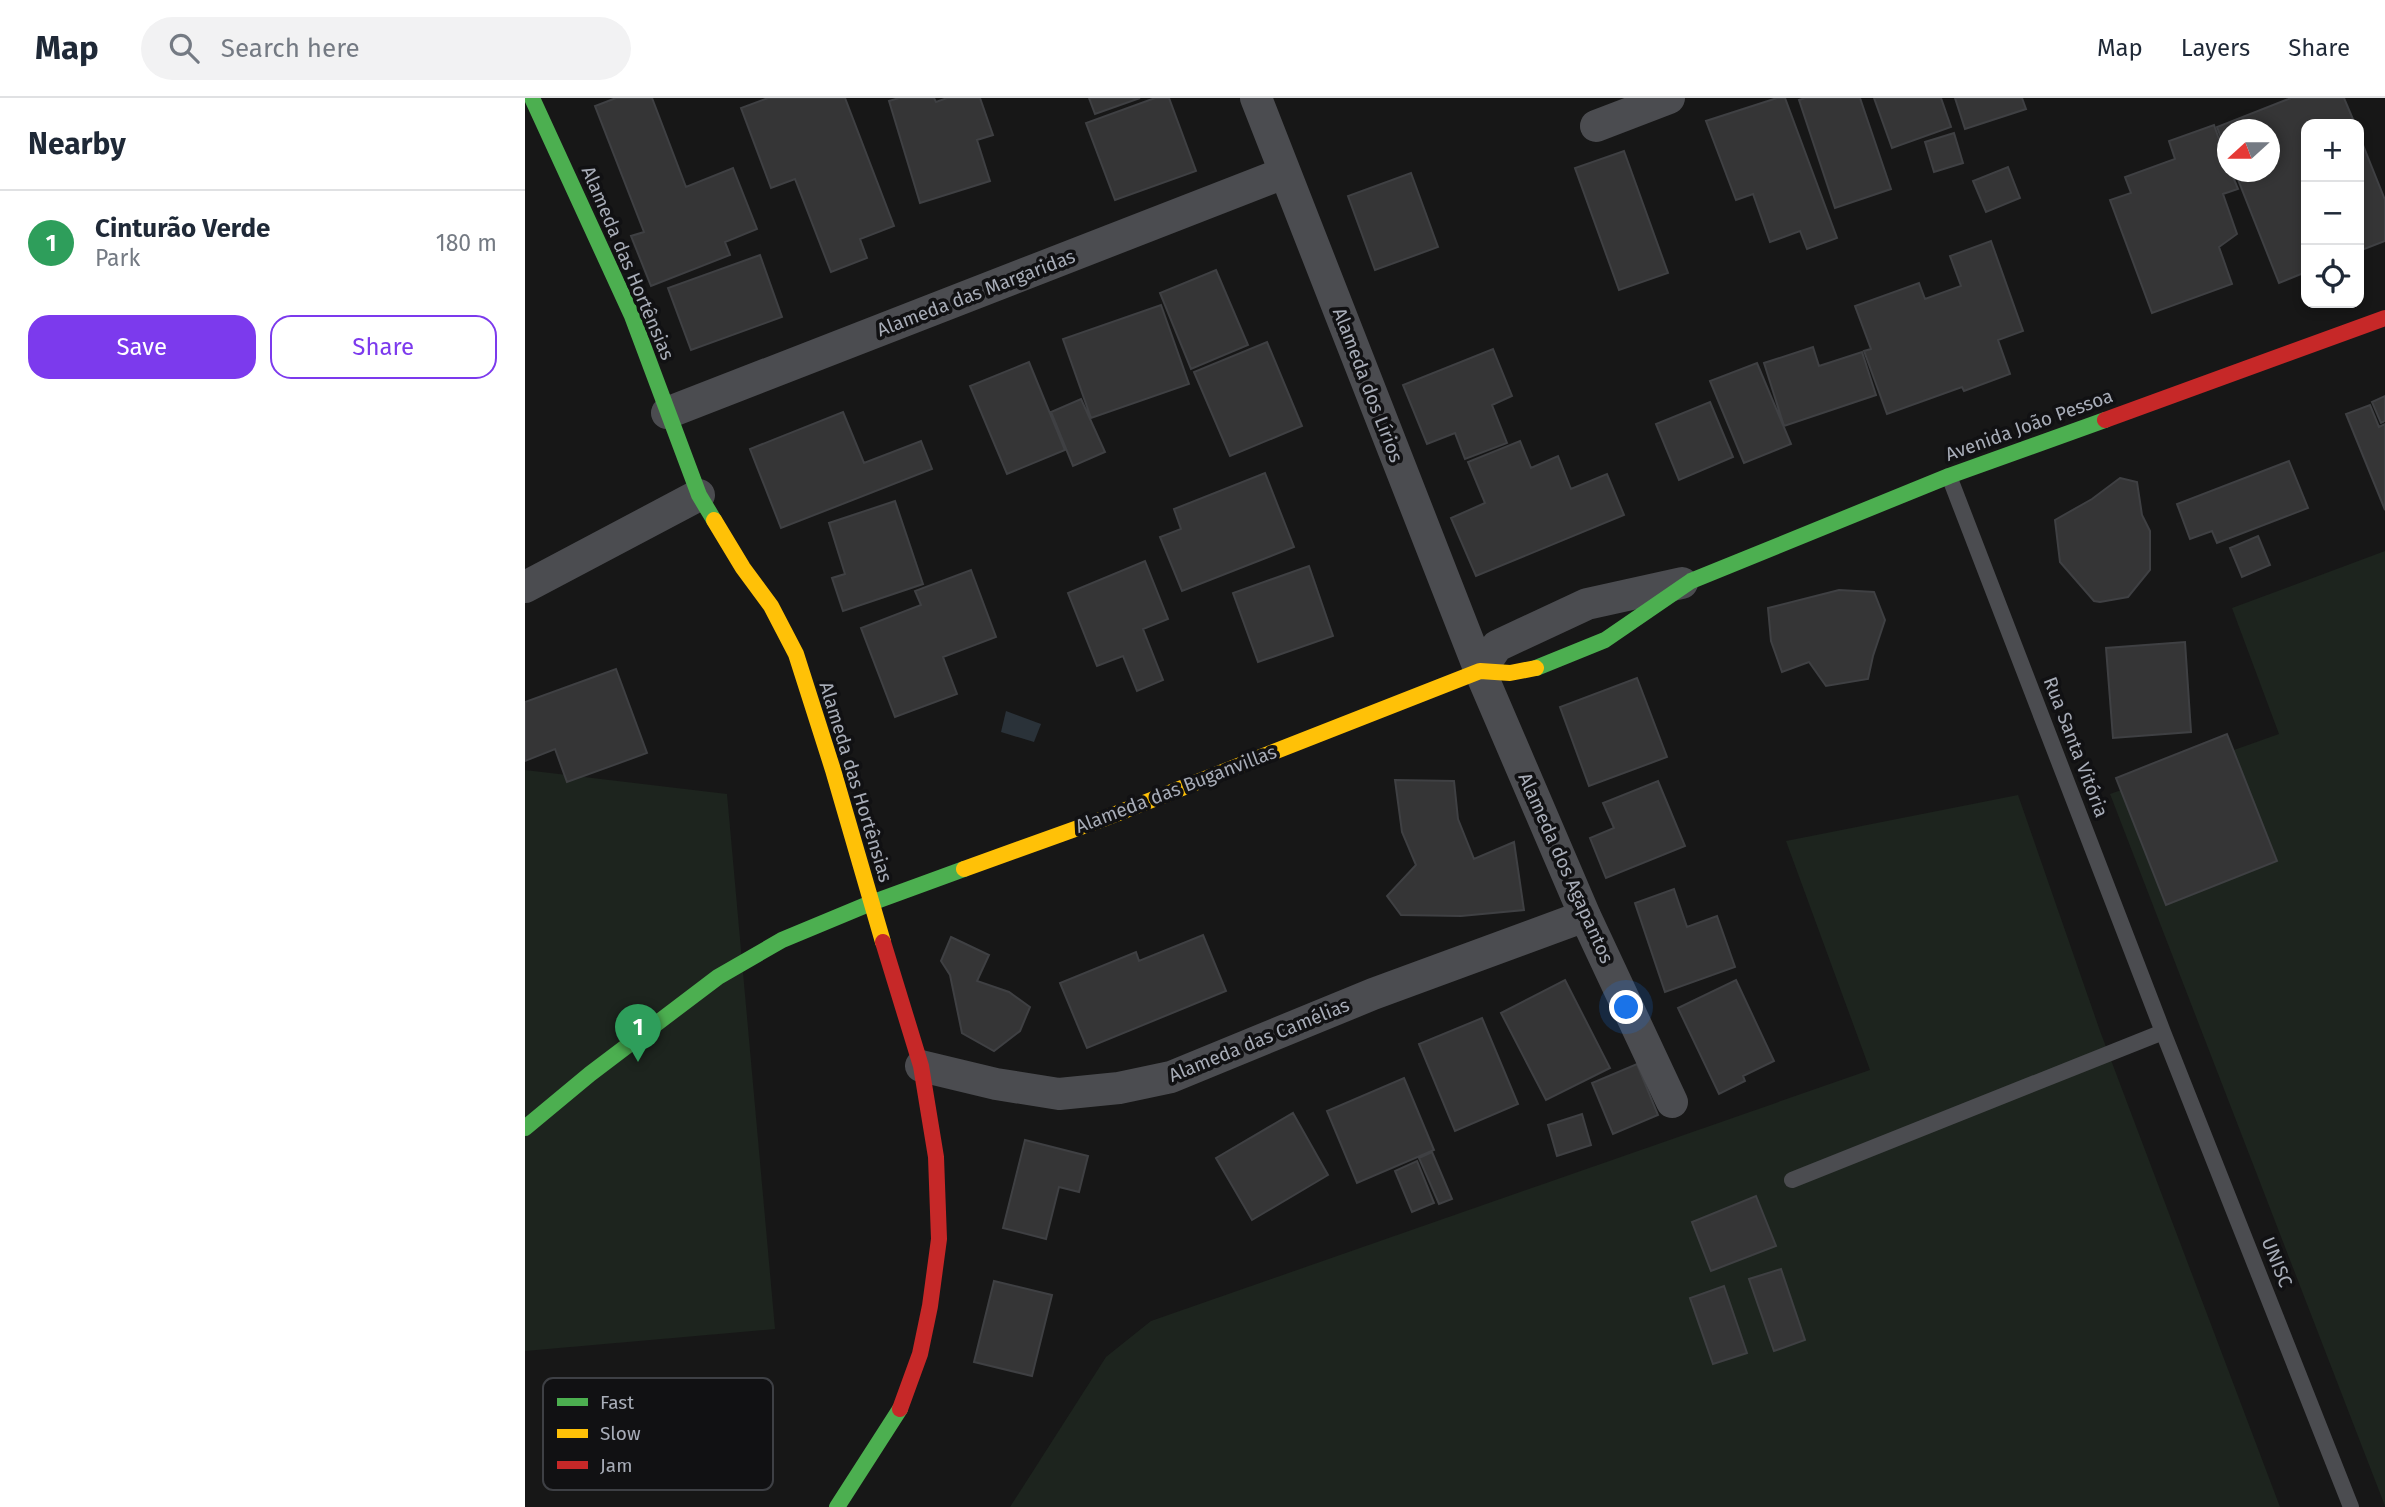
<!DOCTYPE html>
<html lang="en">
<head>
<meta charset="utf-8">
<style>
  body { margin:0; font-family:"Fira Sans",sans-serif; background:#f2f2f3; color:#1f2937 }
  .controls { position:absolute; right:21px; top:21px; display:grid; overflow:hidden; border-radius:14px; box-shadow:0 4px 10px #0003 }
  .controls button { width:63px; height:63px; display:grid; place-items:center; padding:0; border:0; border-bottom:2px solid #e0e1e3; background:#fff; color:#1f2937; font:35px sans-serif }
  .compass { position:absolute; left:1692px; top:21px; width:63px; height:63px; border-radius:50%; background:#fff; box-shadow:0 4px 10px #0003; rotate:249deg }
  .you { position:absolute; left:1102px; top:910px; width:24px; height:24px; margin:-18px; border:5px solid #fff; border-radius:50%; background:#1a73e8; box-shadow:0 0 0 10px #1a73e833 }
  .badge { display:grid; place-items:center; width:46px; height:46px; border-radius:50%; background:#7c3aed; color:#fff; font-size:23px; font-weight:700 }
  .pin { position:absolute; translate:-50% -58px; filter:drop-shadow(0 2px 4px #0008) }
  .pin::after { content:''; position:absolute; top:37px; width:24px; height:21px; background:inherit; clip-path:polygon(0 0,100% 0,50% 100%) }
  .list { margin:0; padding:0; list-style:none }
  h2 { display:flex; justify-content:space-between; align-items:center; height:91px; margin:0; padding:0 28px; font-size:30px }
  h2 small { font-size:23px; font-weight:400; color:#747a83 }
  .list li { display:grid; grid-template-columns:46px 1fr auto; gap:21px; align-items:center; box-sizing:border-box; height:105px; padding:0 28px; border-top:2px solid #e0e1e3 }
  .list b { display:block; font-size:26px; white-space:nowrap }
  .list p { margin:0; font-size:23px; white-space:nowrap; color:#747a83 }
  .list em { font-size:23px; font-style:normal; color:#747a83 }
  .actions { display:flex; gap:14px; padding:21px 28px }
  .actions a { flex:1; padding:16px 0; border:2px solid #7c3aed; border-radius:21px; text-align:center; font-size:24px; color:#7c3aed }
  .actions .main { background:#7c3aed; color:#fff }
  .icon { flex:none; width:38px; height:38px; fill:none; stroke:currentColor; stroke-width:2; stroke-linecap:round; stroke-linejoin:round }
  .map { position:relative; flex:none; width:1860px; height:1409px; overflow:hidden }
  header { display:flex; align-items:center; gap:42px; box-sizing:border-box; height:98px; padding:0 35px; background:#fff; border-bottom:2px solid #e0e1e3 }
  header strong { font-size:33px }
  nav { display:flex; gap:38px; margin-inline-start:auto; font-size:24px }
  .search { width:490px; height:63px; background:#f2f2f3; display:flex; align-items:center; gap:18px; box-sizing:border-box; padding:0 24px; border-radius:38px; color:#747a83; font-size:26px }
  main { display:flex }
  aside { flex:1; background:#fff }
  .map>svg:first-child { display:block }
  .green { fill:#1d241e }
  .water { fill:#2a3239 }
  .building { fill:#353536; stroke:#3f4043; stroke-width:2 }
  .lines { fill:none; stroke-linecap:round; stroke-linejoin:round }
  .lane { stroke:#4b4c50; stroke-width:16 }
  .street { stroke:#4b4c50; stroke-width:32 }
  .fast { stroke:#4caf50; stroke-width:16 }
  .slow { stroke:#ffc107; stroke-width:16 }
  .jam { stroke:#c62828; stroke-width:16 }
  .labels { text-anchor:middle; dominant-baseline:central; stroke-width:7; stroke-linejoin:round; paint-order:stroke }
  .street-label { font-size:19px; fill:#a8adb8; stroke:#111113 }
  .key { fill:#111113; stroke:#3e4045; stroke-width:2 }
  .key-label { font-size:19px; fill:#a8adb8 }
</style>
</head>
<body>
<header>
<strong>Map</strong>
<div class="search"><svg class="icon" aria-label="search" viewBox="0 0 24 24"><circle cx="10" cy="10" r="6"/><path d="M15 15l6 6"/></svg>Search here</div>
<nav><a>Map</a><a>Layers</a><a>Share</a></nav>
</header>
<main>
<aside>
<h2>Nearby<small></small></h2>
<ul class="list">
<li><span class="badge" style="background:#2e9e5b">1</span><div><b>Cinturão Verde</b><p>Park</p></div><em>180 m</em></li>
</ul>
<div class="actions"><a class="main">Save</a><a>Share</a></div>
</aside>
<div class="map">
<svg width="1860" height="1409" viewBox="0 0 1860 1409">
  <rect width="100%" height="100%" fill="#171717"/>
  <path class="green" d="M1860 453V1408L1585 696 1754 636 1707 510Z
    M0 672 202 696 250 1231 0 1253Z
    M1493 697 1575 933 1755 1409H485L581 1259 626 1223 1345 972 1261 743Z"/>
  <path class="water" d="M481 613 516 626 509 644 476 634Z"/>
  <path class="building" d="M91 0H127L161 89 208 70 232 131 200 144 205 157 126 188 106 138 119 134 70 8Z
    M243 0H320L369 128 335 141 342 160 306 174 270 81 246 90 216 10Z
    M374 0H409L411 4 422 0H455L468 37 452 42 465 83 395 105 364 3Z
    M564 0H615L570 16Z
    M630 0H644L671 73 590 102 561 25Z
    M1252 0H1260L1312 140 1282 151 1275 133 1245 144 1228 96 1211 102 1181 23Z
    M1280 0H1335L1366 91 1310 110 1274 2Z
    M1349 0H1416L1426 29 1367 50Z
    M1430 0H1497L1501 11 1440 31Z
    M1766 0H1819L1830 26H1781V174L1754 185 1710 74H1744V32H1702V56L1692 29Z
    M1689 27 1702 64V74H1706L1713 91 1698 96 1712 136 1694 149 1707 186 1627 215 1585 102 1606 95 1600 79 1650 61 1644 43Z
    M1429 35 1438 65 1409 74 1400 44Z
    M1834 37 1860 102V143L1834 153Z
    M1099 53 1143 175 1094 192 1050 70Z
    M1483 69 1495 100 1461 114 1448 83Z
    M886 75 913 149 850 172 823 98Z
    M1466 143 1498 233 1473 242 1485 276 1439 293 1437 289 1362 316 1339 253 1346 251 1330 208 1394 185 1400 201 1436 188 1425 158Z
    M235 157 257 219 166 252 143 190Z
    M691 172 723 247 666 271 635 195Z
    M636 207 664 286 566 320 538 241Z
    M742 244 777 328 705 358 669 274Z
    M1288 249 1294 268 1337 254 1351 297 1259 328 1239 265Z
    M968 251 987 298 967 307 982 345 940 361 930 335 902 346 878 287Z
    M504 264 540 352 482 376 445 288Z
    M1232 265 1266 346 1219 365 1185 283Z
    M1860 298V323L1856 325 1847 304Z
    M556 301 580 354 548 368 526 314Z
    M1185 304 1208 359 1154 382 1131 326Z
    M1845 307 1854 329 1860 326V412L1821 316Z
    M318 314 339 365 396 343 407 371 256 430 225 351Z
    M995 343 1006 370 1033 358 1046 391 1082 376 1099 417 951 478 926 420 960 405 943 364Z
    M1764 363 1783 410 1692 445 1687 433 1665 441 1652 406Z
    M740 375 769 449 657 493 635 439 656 431 649 411Z
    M1595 380 1612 384 1617 417 1625 433V472L1603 499 1575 504 1569 503 1535 464 1530 422 1567 401Z
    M370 403 398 486 318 513 307 480 320 476 304 425Z
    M1733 438 1745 467 1717 479 1705 450Z
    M620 463 643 521 618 531 638 582 612 593 598 558 572 568 543 495Z
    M784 468 808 538 733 564 708 495Z
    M446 472 471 539 418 559 432 596 370 619 336 530 396 507 390 493Z
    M1314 492 1349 494 1360 522 1348 558 1343 581 1301 588 1284 564 1257 574 1246 543 1243 510Z
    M1660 544 1666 634 1588 640 1581 550Z
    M91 571 122 655 42 684 30 651 0 663V604Z
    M1112 580 1142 659 1064 688 1035 609Z
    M1702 636 1752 763 1641 807 1591 680Z
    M870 682 929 683 933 721 949 761 989 744 999 812 936 818 876 817 862 798 891 767 877 734Z
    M1133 683 1160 748 1081 780 1065 740 1089 730 1078 705Z
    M1149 791 1162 829 1192 818 1210 869 1140 894 1110 805Z
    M678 837 701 893 562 950 535 885 611 854 614 863Z
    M426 839 464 857 452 883 484 894 505 909 495 933 469 953 437 935 425 877 416 863Z
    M1040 882 1085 970 1021 1002 976 915Z
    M1211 882 1249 963 1218 978 1220 983 1194 996 1153 910Z
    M957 920 993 1006 930 1033 894 946Z
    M1112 966 1133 1017 1088 1036 1067 985Z
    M879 980 909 1052 832 1085 802 1013Z
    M768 1015 803 1077 727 1122 691 1060Z
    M1057 1016 1066 1047 1032 1058 1023 1027Z
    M500 1042 563 1058 554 1094 534 1089 521 1141 478 1130Z
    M907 1054 927 1101 914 1106 894 1060Z
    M892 1063 909 1105 887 1114 870 1073Z
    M1231 1098 1251 1148 1186 1173 1167 1124Z
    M1256 1171 1280 1242 1249 1253 1224 1181Z
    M469 1183 527 1197 507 1278 449 1264Z
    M1199 1188 1222 1255 1188 1266 1165 1200Z"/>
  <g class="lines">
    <path class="lane" d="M1424 378 1638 934 1826 1409
      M1267 1082 1638 934"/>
    <path class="street" d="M731 0 955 573 1060 818 1147 1004
      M1071 28 1144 0
      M142 315 759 75
      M0 489 174 397
      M955 573 972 548 1062 506 1157 485
      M396 968 471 986 534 996 594 990 646 979 848 896 1060 818"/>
    <path class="fast" d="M7 0 107 218 174 397 189 422
      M1011 570 1080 542 1166 483 1424 378 1580 322
      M0 1030 65 976 193 879 257 842 346 805 439 771
      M312 1409 375 1311"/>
    <path class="slow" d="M189 422 218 470 246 508 271 556 308 672 358 844
      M439 771 578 721 955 573 985 575 1011 570"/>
    <path class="jam" d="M1580 322 1860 220
      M358 844 396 968 411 1059 414 1141 405 1208 395 1256 375 1311"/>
  </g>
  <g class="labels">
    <g class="street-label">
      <text transform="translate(103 165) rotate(67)">Alameda das Hortênsias</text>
      <text transform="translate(451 195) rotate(-21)">Alameda das Margaridas</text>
      <text transform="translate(843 287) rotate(69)">Alameda dos Lírios</text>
      <text transform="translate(1504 327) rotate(-20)">Avenida João Pessoa</text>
      <text transform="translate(1551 649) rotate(69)">Rua Santa Vitória</text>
      <text transform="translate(331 684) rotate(73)">Alameda das Hortênsias</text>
      <text transform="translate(651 691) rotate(-21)">Alameda das Buganvillas</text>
      <text transform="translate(1041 770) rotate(66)">Alameda dos Agapantos</text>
      <text transform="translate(734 942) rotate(-22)">Alameda das Camélias</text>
      <text transform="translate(1752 1164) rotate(68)">UNISC</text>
    </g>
  </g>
  <rect x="18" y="1280" width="230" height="112" rx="10" class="key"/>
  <rect x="32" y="1300" width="31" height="8" fill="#4caf50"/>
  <rect x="32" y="1331" width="31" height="9" fill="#ffc107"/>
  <rect x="32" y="1363" width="31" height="8" fill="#c62828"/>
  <g class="key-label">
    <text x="75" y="1311">Fast</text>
    <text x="75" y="1342">Slow</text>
    <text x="75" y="1374">Jam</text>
  </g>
</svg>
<div class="controls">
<button>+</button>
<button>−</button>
<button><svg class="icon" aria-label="locate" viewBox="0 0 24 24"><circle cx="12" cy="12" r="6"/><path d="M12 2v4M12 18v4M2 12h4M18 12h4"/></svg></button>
</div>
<svg class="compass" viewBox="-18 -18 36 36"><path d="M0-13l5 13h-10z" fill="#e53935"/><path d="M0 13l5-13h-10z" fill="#747a83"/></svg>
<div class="you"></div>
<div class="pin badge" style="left:113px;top:964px;background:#2e9e5b">1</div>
</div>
</main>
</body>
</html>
